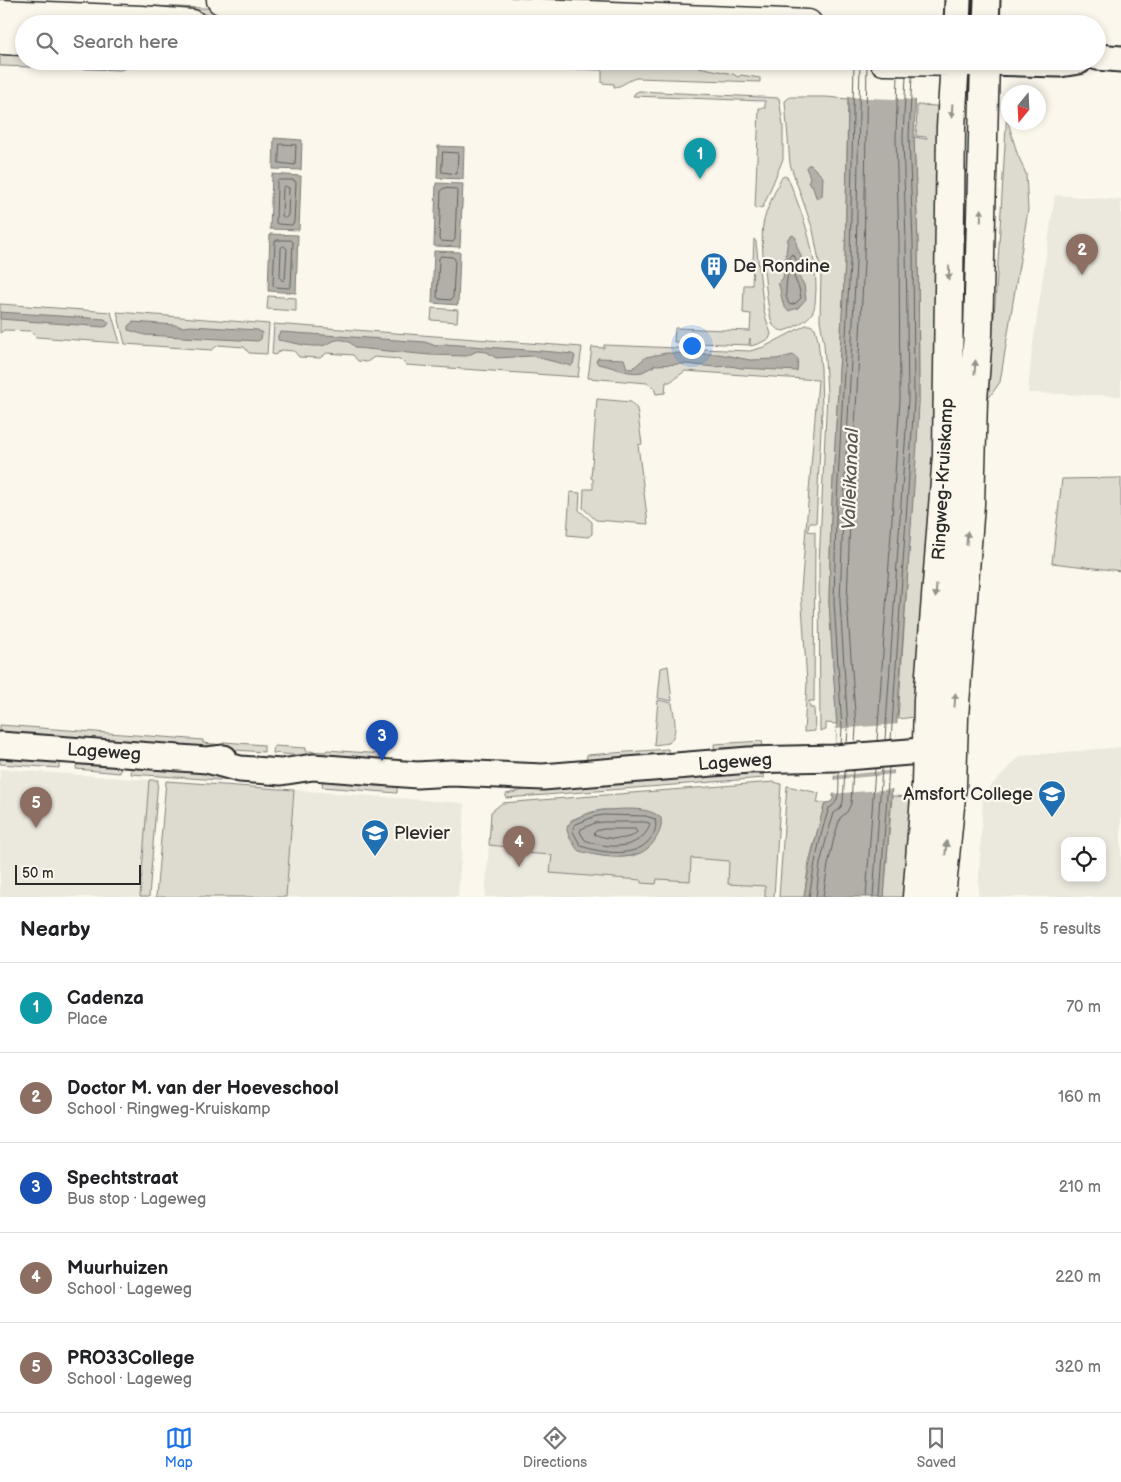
<!DOCTYPE html>
<html lang="en">
<head>
<meta charset="utf-8">
<style>
  body { margin:0; font-family:"Balsamiq Sans",sans-serif; background:#f2f2f2; color:#202124 }
  .controls { position:absolute; right:15px; bottom:15px; display:grid; overflow:hidden; border-radius:10px; box-shadow:0 2px 8px #0003 }
  .controls button { width:45px; height:45px; display:grid; place-items:center; padding:0; border:0; border-bottom:1px solid #e0e0e0; background:#fff; color:#202124; font:25px sans-serif }
  .compass { position:absolute; left:1001px; top:85px; width:45px; height:45px; border-radius:50%; background:#fff; box-shadow:0 2px 8px #0003; rotate:198deg }
  .scale { position:absolute; left:15px; bottom:12px; width:126px; box-sizing:border-box; padding-left:5px; border:2px solid #2b2b2b; border-top:0; font-size:14px; line-height:18px; white-space:nowrap; color:#2b2b2b; -webkit-text-stroke:4px #fbf7ec; paint-order:stroke }
  .you { position:absolute; left:691px; top:345px; width:18px; height:18px; margin:-12px; border:4px solid #fff; border-radius:50%; background:#1a73e8; box-shadow:0 0 0 8px #1a73e833 }
  .badge { display:grid; place-items:center; width:32px; height:32px; border-radius:50%; background:#1a73e8; color:#fff; font-size:16px; font-weight:700 }
  .pin { position:absolute; translate:-50% -41px; filter:drop-shadow(0 1px 2px #0008) }
  .pin::after { content:''; position:absolute; top:26px; width:18px; height:15px; background:inherit; clip-path:polygon(0 0,100% 0,50% 100%) }
  .list { margin:0; padding:0; list-style:none }
  h2 { display:flex; justify-content:space-between; align-items:center; height:65px; margin:0; padding:0 20px; font-size:21px }
  h2 small { font-size:16px; font-weight:400; color:#757577 }
  .list li { display:grid; grid-template-columns:32px 1fr auto; gap:15px; align-items:center; box-sizing:border-box; height:90px; padding:0 20px; border-top:1px solid #e0e0e0 }
  .list b { display:block; font-size:19px; white-space:nowrap }
  .list p { margin:0; font-size:16px; white-space:nowrap; color:#757577 }
  .list em { font-size:16px; font-style:normal; color:#757577 }
  .icon { flex:none; width:28px; height:28px; fill:none; stroke:currentColor; stroke-width:2; stroke-linecap:round; stroke-linejoin:round }
  .map { position:relative; flex:none; width:1121px; height:897px; overflow:hidden }
  .search { position:absolute; background:#fff; box-shadow:0 2px 8px #0003; left:15px; right:15px; top:15px; height:55px; display:flex; align-items:center; gap:12px; box-sizing:border-box; padding:0 18px; border-radius:28px; color:#757577; font-size:19px }
  .sheet { height:515px; background:#fff }
  nav { display:flex; justify-content:space-around; align-items:center; box-sizing:border-box; height:70px; border-top:1px solid #e0e0e0; background:#fff; font-size:14px; color:#757577 }
  nav a { display:grid; justify-items:center; gap:2px }
  nav .on { color:#1a73e8 }
  .map>svg:first-child { display:block }
  .built { fill:#ebe8de; fill-rule:evenodd }
  .green { fill:#dddad0; stroke:#84827e; fill-rule:evenodd }
  .water { fill:#b1afa7; stroke:#7b7a75 }
  .pier { fill:#fbf7ec }
  .lines { fill:none; stroke-linecap:round; stroke-linejoin:round }
  .shore { stroke:#61605d; stroke-width:1 }
  .secondary-casing { stroke:#2b2b2b; stroke-width:29 }
  .primary-casing { stroke:#2b2b2b; stroke-width:31 }
  .secondary { stroke:#fbf7ec; stroke-width:25 }
  .primary { stroke:#fbf7ec; stroke-width:28 }
  .oneway { fill:#93918c }
  .labels { text-anchor:middle; dominant-baseline:central; stroke-width:4.5; stroke-linejoin:round; paint-order:stroke }
  .poi-label { font-size:18px; fill:#2b2b2b; stroke:#fbf7ec; text-anchor:start }
  .street-label { font-size:18px; fill:#2b2b2b; stroke:#fbf7ec }
  .water-label { font-size:19px; font-style:italic; fill:#5a5956; stroke:#fbf7ec }
</style>
</head>
<body>
<div class="map">
<svg width="1121" height="897" viewBox="0 0 1121 897">
  <rect width="100%" height="100%" fill="#fbf7ec"/>
  <filter id="ink" filterUnits="userSpaceOnUse"><feTurbulence type="fractalNoise" baseFrequency=".02" numOctaves="2"/><feDisplacementMap in="SourceGraphic" scale="10" xChannelSelector="R" yChannelSelector="G"/><feConvolveMatrix kernelMatrix="1 2 1 2 8 2 1 2 1" color-interpolation-filters="sRGB"/></filter>
  <g filter="url(#ink)">
    <path class="built" d="M1055 195 1121 200V396L1028 393 1032 351Z
      M1121 747V897H978L983 794 1020 756ZM1065 841H1102V878H1065Z
      M0 769 149 780 140 897H0Z
      M294 790 462 803 465 805 458 897H286Z
      M489 845 508 847V852L552 855 551 873 641 880V882L656 884 657 879 691 858 730 861 728 884 765 886V897H485Z"/>
    <path class="green" d="M129 5 591 24H443L128 11 126 6Z
      M0 44 24 45V61H130V67L120 70 0 66Z
      M370 61H670L733 74 738 77 741 75 760 78V82L637 78C629 79 622 87 614 87V84L602 83V70Z
      M639 91 779 98 783 126V159L763 207 755 209 759 108H765V101L633 96 635 93Z
      M790 97H826L848 99 845 261 831 518 829 602 837 724 826 723V730L820 731 819 564 827 393 824 344 820 320 821 272 813 230 790 164 785 101Z
      M917 105 936 106 939 111 940 398 915 717 898 719 919 401 918 243 914 137 926 139 927 137 916 136Z
      M1007 110 1008 122 1017 153 1026 174 1028 210 1000 382 988 399 998 262Z
      M785 176 788 178C803 215 816 250 816 290 815 298 816 307 812 313 807 321 792 329 783 331 779 330 776 329 773 325 767 314 760 238 763 225 766 208 775 193 781 178Z
      M754 239 756 242 764 312 771 334 769 339 758 344 750 346V338L749 345 674 342 675 328 750 331 751 314 743 313 744 285H752Z
      M268 296 296 298V311L267 309Z
      M0 304 111 312 120 343 36 337 30 331 4 330 0 333Z
      M432 308 458 310 457 322 431 320Z
      M117 312 269 324 267 354 249 353 244 347 218 345 212 350 125 344Z
      M274 324 582 347 578 377 406 365 400 359 374 357 367 362 358 361 353 355 327 353 320 358 299 357 294 351 281 350 275 355 272 354Z
      M806 325H810L815 328 818 340 821 368 822 411 816 523H809L808 531 815 532 814 701H809L810 708H814L815 731 804 732 807 683 801 590 818 380 685 371 670 382H666L665 393 656 394 654 388 647 383 588 378 592 347 604 348V345L750 351 764 347Z
      M597 399 631 402 637 409 642 444 638 445 648 524 596 520 583 508 584 489H593V479L591 478Z
      M1121 478V571L1052 563 1062 479Z
      M570 492 580 493 579 510 592 522V534L588 537 567 535Z
      M668 666 672 701 658 698 661 668Z
      M658 700 672 703C674 717 679 732 669 743L654 745Z
      M0 725 203 740V743L224 745V742L264 745V752L0 734Z
      M762 741 763 747 715 753 714 744Z
      M274 746 306 748V751L326 752 327 750 382 754V763L273 753Z
      M668 749 669 757 586 763 587 755Z
      M0 755 59 759V768L0 764Z
      M77 760 121 763 120 773 76 769Z
      M132 764 248 774V782L131 774Z
      M748 772 764 775V778L506 798V794L537 787Z
      M323 778 397 784V793L322 787Z
      M149 780H158L149 897H140Z
      M166 781 294 790 286 897H156Z
      M774 782 781 784 774 897H765V886L728 884 729 861 691 858 690 881 657 879 656 884 641 883V880L550 873 552 855 508 852V847L489 845 491 812 502 803ZM603 810H621L634 856C617 858 575 858 569 836 568 832 571 824 571 820L592 812Z
      M787 786 819 793 817 803H825L809 862 804 897H779Z
      M911 795H917L909 897H884L892 796 910 797Z"/>
    <path class="water" d="M849 61H917L914 137 918 243 919 401 917 445 884 897H804C809 864 816 834 825 803L831 802 833 799 837 729 829 602 831 518 845 261Z
      M274 138 302 140 301 170 273 169Z
      M438 146 464 147 463 179 437 178Z
      M811 165 823 177 822 196 819 198 816 197 812 185 808 183 810 177 806 168 808 165Z
      M272 174 301 176 299 230 270 229Z
      M436 183 463 184 460 247 434 246Z
      M270 234 298 235 296 293 268 291Z
      M793 235 796 238C795 248 802 254 803 264 803 268 800 271 799 276L804 285 806 299 798 308 788 311C780 304 782 291 778 283L783 278 788 238Z
      M434 251 460 252 458 305 432 303Z
      M0 312 105 319 109 323 107 326 104 327 0 319Z
      M133 322 175 325 183 327 191 326 258 330 262 333 261 339 258 341 145 335 128 330V326Z
      M281 332 425 342 436 346 445 344 554 352 572 354 575 356 573 364 571 366 532 356 496 358 487 352 477 351 467 356 430 355 356 348C352 344 349 341 343 340 334 338 329 345 321 346 306 347 292 342 278 340V335Z
      M666 353 719 354 750 360 776 359 793 355 798 359 797 371 741 368 730 366 715 367 684 364 654 365 653 367C649 368 645 371 642 372 628 375 612 366 598 364L596 361 598 358 624 359 627 368 632 369 646 357Z
      M603 810C620 810 647 805 661 818 662 827 660 832 655 840 640 865 602 857 579 851 575 848 575 845 573 841 570 837 568 835 567 830 566 818 593 812 603 810Z"/>
    <path class="pier" d="M849 0H922L921 24H848Z
      M846 61H919L918 100 845 97Z
      M900 724V730L897 731 894 765H896V770L831 776 834 774 837 731 835 729Z
      M896 774 894 789 830 794 831 780Z"/>
    <g class="lines">
      <path class="shore" d="M280 144 296 145 295 165 279 163Z
        M443 152 458 153 457 174 442 172Z
        M279 180H293L296 182 294 222 292 225 278 224 276 223 277 182Z
        M285 186 289 188 288 216 285 218 282 216 283 188Z
        M444 188 455 189 457 191 455 239 453 242 441 241 439 239 441 191Z
        M277 240H291L293 242 291 285 289 288 275 287 273 285 275 242Z
        M284 246 287 249 285 279 283 281 280 278 281 248Z
        M793 254 797 261 794 277 799 288 801 298 796 303 790 305C781 294 790 270 790 256Z
        M441 256 452 257 455 259 453 297 451 300 439 299 437 297 439 259Z
        M885 740 908 400 906 243 903 137 906 76
        M891 740 914 401 913 243 909 137 912 76
        M877 741 900 400 899 243 896 137 898 76
        M847 743 848 728 840 602 843 518 856 262 860 61
        M855 743 856 727 847 602 850 519 864 262 867 61
        M841 744 842 728 834 602 836 518 850 262 854 61
        M604 815 646 816 655 819C657 826 655 832 651 838 637 859 602 853 581 846L573 832 574 825 593 817Z
        M604 822H645L649 823 650 825C640 851 607 849 585 840L580 832 581 829 595 823Z
        M604 829H635L637 832C628 842 606 839 594 834L596 831Z
        M809 897C814 867 819 838 829 808 842 802 838 784 839 771
        M816 897 820 864 827 836 834 813 840 809 843 802 845 771
        M823 897 828 865 834 838 840 818 847 812 851 804 853 770
        M866 897 875 769
        M873 897 882 768
        M880 897 889 767"/>
      <g class="secondary-casing">
        <path id="secondary" d="M957 24 958 0
          M986 24 987 0
          M1097 57 1121 59
          M985 62 1060 64 1079 61
          M0 745 207 760 224 758
          M207 760 240 769 281 772 313 767 417 775 452 773 543 777 749 760 835 758 946 749"/>
      </g>
      <g class="primary-casing">
        <path id="primary" d="M221 0 808 24
          M0 14 141 20 192 24
          M0 40 24 41
          M884 61 974 62
          M917 897 926 784 928 700 947 455 951 127 955 61
          M941 897 952 786 954 717 970 504 973 400 978 334 985 61"/>
      </g>
      <use href="#secondary" class="secondary"/>
      <use href="#primary" class="primary"/>
    </g>
    <defs><path id="oneway-solid" d="M-6-.8H1V-3.2L6.5 0L1 3.2V.8H-6Z" transform="scale(1.25)"/></defs>
    <g class="oneway">
      <use href="#oneway-solid" transform="translate(952 111) rotate(93)"/>
      <use href="#oneway-solid" transform="translate(981 215) rotate(-88)"/>
      <use href="#oneway-solid" transform="translate(949 273) rotate(91)"/>
      <use href="#oneway-solid" transform="translate(975 367) rotate(-86)"/>
      <use href="#oneway-solid" transform="translate(967 538) rotate(-86)"/>
      <use href="#oneway-solid" transform="translate(936 591) rotate(94)"/>
      <use href="#oneway-solid" transform="translate(955 700) rotate(-86)"/>
      <use href="#oneway-solid" transform="translate(946 848) rotate(-84)"/>
    </g>
  </g>
  <defs>
    <g id="building-pin" transform="scale(1.4375)"><path d="M0 17L-7.5 6A9.5 9.5 0 1 1 7.5 6Z" fill="#1f6fb2" stroke="#fbf7ec"/><path d="M-4-6H4V6H1V3H-1V6H-4ZM-2.5-4.3h1.7v1.8h-1.7ZM.8-4.3h1.7v1.8H.8ZM-2.5-1h1.7V.8h-1.7ZM.8-1h1.7V.8H.8Z" fill="#fff"/></g>
    <g id="school-pin" transform="scale(1.4375)"><path d="M0 17L-7.5 6A9.5 9.5 0 1 1 7.5 6Z" fill="#1f6fb2" stroke="#fbf7ec"/><path d="M0-5L7-2L0 1L-7-2ZM-4 1L0 2.5L4 1V4Q0 6-4 4Z" fill="#fff"/></g>
  </defs>
  <g fill-rule="evenodd">
    <use href="#building-pin" x="714" y="266"/>
    <use href="#school-pin" x="1052" y="794"/>
    <use href="#school-pin" x="375" y="833"/>
  </g>
  <g class="labels">
    <g class="poi-label">
      <text x="733" y="266">De Rondine</text>
      <text x="1033" y="794" text-anchor="end">Amsfort College</text>
      <text x="394" y="833">Plevier</text>
    </g>
    <g class="street-label">
      <text transform="translate(943 479) rotate(-87)">Ringweg-Kruiskamp</text>
      <text transform="translate(104 752) rotate(4)">Lageweg</text>
      <text transform="translate(735 762) rotate(-4)">Lageweg</text>
    </g>
    <g class="water-label">
      <text transform="translate(851 479) rotate(-88)">Valleikanaal</text>
    </g>
  </g>
</svg>
<div class="controls">
<button><svg class="icon" aria-label="locate" viewBox="0 0 24 24"><circle cx="12" cy="12" r="6"/><path d="M12 2v4M12 18v4M2 12h4M18 12h4"/></svg></button>
</div>
<svg class="compass" viewBox="-18 -18 36 36"><path d="M0-13l5 13h-10z" fill="#e53935"/><path d="M0 13l5-13h-10z" fill="#757577"/></svg>
<div class="scale">50 m</div>
<div class="you"></div>
<div class="pin badge" style="left:700px;top:179px;background:#0f9aa8">1</div>
<div class="pin badge" style="left:1082px;top:275px;background:#8d6e63">2</div>
<div class="pin badge" style="left:382px;top:761px;background:#1a4fb4">3</div>
<div class="pin badge" style="left:519px;top:867px;background:#8d6e63">4</div>
<div class="pin badge" style="left:36px;top:828px;background:#8d6e63">5</div>
<div class="search"><svg class="icon" aria-label="search" viewBox="0 0 24 24"><circle cx="10" cy="10" r="6"/><path d="M15 15l6 6"/></svg>Search here</div>
</div>
<section class="sheet">
<h2>Nearby<small>5 results</small></h2>
<ul class="list">
<li><span class="badge" style="background:#0f9aa8">1</span><div><b>Cadenza</b><p>Place</p></div><em>70 m</em></li>
<li><span class="badge" style="background:#8d6e63">2</span><div><b>Doctor M. van der Hoeveschool</b><p>School · Ringweg-Kruiskamp</p></div><em>160 m</em></li>
<li><span class="badge" style="background:#1a4fb4">3</span><div><b>Spechtstraat</b><p>Bus stop · Lageweg</p></div><em>210 m</em></li>
<li><span class="badge" style="background:#8d6e63">4</span><div><b>Muurhuizen</b><p>School · Lageweg</p></div><em>220 m</em></li>
<li><span class="badge" style="background:#8d6e63">5</span><div><b>PRO33College</b><p>School · Lageweg</p></div><em>320 m</em></li>
</ul>
</section>
<nav>
<a class="on"><svg class="icon" aria-label="map" viewBox="0 0 24 24"><path d="M3 6l6-2 6 2 6-2v14l-6 2-6-2-6 2zM9 4v14M15 6v14"/></svg>Map</a>
<a><svg class="icon" aria-label="directions" viewBox="0 0 24 24"><path d="M12 3l9 9-9 9-9-9zM9 14v-3h6M13 9l2 2-2 2"/></svg>Directions</a>
<a><svg class="icon" aria-label="saved" viewBox="0 0 24 24"><path d="M7 4h10v16l-5-4-5 4z"/></svg>Saved</a>
</nav>
</body>
</html>
